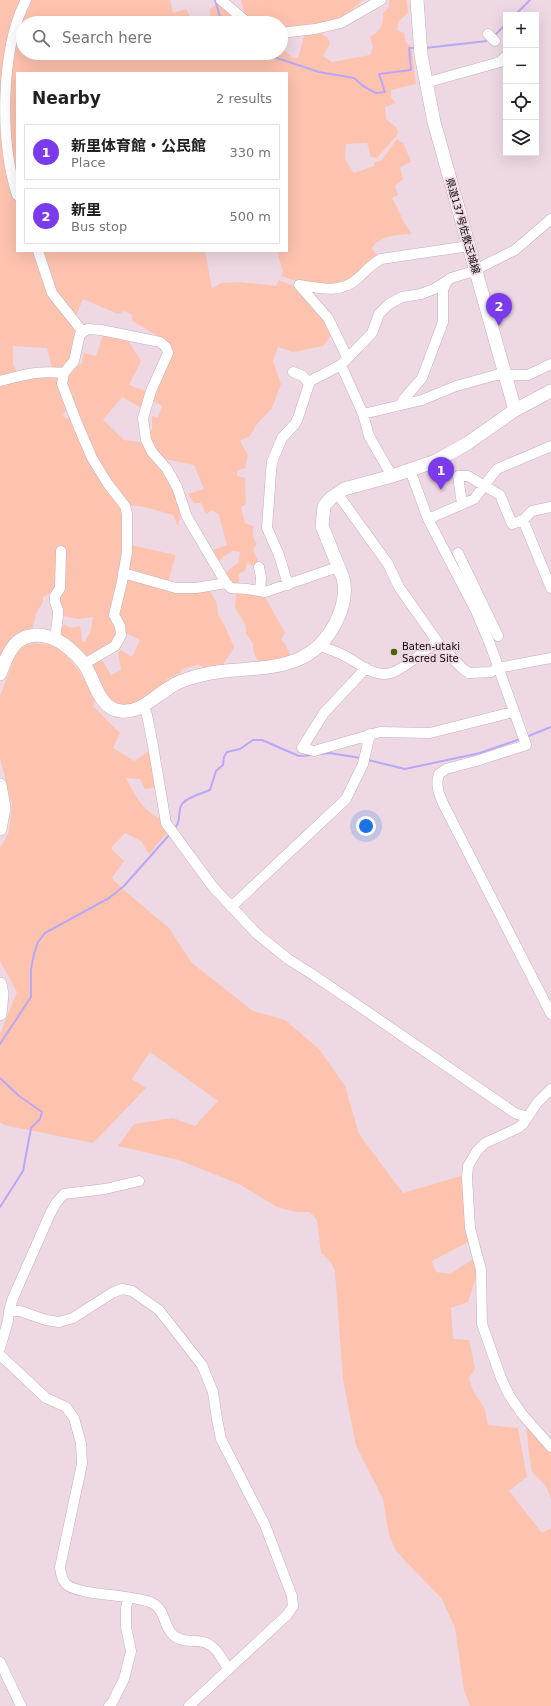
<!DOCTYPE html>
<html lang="en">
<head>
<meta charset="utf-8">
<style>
  body { margin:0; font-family:"DejaVu Sans","Noto Sans JP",sans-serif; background:#f6f6f6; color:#202124 }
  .controls { position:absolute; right:12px; top:12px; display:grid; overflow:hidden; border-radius:0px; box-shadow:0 4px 16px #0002 }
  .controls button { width:36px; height:36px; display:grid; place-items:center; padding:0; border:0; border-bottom:1px solid #e0e0e0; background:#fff; color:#202124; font:20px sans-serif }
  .you { position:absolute; left:366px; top:826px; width:14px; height:14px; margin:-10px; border:3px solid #fff; border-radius:50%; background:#1a73e8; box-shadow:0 0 0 6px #1a73e833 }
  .badge { display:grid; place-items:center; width:26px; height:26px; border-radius:50%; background:#7c3aed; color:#fff; font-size:13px; font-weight:700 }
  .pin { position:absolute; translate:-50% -33px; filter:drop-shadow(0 1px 2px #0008) }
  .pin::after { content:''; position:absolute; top:21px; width:14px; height:12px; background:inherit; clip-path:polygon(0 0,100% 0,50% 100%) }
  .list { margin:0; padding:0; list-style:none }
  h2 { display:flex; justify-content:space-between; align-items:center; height:52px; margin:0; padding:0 16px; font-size:17px }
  h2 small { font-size:13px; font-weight:400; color:#757577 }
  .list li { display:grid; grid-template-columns:26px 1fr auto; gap:12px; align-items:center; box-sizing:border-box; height:56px; margin:0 8px 8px; padding:0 8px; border:1px solid #e0e0e0; border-radius:0px }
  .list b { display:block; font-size:15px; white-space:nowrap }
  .list p { margin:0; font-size:13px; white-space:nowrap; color:#757577 }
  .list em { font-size:13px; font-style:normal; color:#757577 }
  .icon { flex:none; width:22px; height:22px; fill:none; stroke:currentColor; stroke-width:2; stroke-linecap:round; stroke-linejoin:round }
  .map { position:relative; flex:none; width:551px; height:1706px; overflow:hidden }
  .search { position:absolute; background:#fff; box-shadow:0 4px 16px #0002; left:16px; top:16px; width:272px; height:44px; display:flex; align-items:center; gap:10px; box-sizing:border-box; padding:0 14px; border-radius:22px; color:#757577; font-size:15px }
  .panel { position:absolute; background:#fff; box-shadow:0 4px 16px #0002; left:16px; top:72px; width:272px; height:180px; border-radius:0px }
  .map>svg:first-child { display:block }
  .green { fill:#fdc3ae }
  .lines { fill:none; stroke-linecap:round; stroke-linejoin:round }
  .stream { stroke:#b9a7f8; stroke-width:2 }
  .minor-casing { stroke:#c5b0ba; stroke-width:11 }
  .major-casing { stroke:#c5b0ba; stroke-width:14 }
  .minor { stroke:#fff; stroke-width:10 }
  .major { stroke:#fff; stroke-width:13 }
  .poi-dot { fill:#4d6006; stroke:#eed8e3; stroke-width:1.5 }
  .labels { text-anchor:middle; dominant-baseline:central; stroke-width:3.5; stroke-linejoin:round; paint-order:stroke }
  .street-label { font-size:10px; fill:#10090c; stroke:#eed8e3 }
  .poi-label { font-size:10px; fill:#10090c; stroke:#eed8e3; text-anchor:start }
</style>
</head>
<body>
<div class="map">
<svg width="551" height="1706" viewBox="0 0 551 1706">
  <rect width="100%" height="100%" fill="#eed8e3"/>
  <path class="green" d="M0 0H22L1 115V140L10 182 17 201V251H35L50 295 78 331 72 358 63 369 52 368 47 348 13 346V364L21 379 61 375 69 406 63 415 66 419 71 417 122 506 124 550 120 580 119 635 113 644 84 658 60 637 61 628 65 624 70 628 80 626 82 640 84 642 90 633 93 617 78 619 63 616 64 608 60 605V596L53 592 43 597V602L36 614 32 630C11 630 9 641 0 658Z
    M29 0H170L173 13 186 9 193 21 198 23H23V53H281V50H284L293 58H298L305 33 318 31 328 38 330 44 323 56 332 62 370 55 373 47 370 37C380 31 384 25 383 13L389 7V0H407L408 13 399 21 397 30 404 33 406 43 411 46 416 84 391 90V97L396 103 385 107 386 119 397 128 398 134 377 158 371 157 367 143 346 144 345 160 354 173 374 166 375 162 382 160 397 139 404 144 411 162 400 167 403 179 395 186 398 195 392 198C399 210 403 223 412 234 397 235 380 235 372 248L377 256C369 265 347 285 335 287 319 288 296 282 281 276L283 272 277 251H287V73H17V186L7 144 14 36Z
    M241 0H363L353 9 352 13C329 25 306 27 281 29V23H252L245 17Z
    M219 3 243 23H210V9Z
    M40 251H205L212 289 221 283 239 282 276 286 279 280 298 288 317 308 332 334 323 346 293 352 278 347 273 361 281 384 272 408 257 424 250 436 240 441 248 455 245 468 237 471V476L245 478 246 504 241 507 245 523 253 526V537L257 544 253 549 258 561 256 567 247 563 245 571 239 574V584L233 586 224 574 239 562 240 552 232 551 223 557 219 562 213 550 227 545 219 515 212 510 206 514 201 503H194L188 494 204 489 194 465 159 458 149 434 152 429V416L158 418 162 406 151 400 167 362 163 339 132 321V315L125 311 118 314 83 299 75 318 53 292Z
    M104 332 126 337 141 361 129 385 148 392 143 409 122 397 103 420 124 440 140 442 163 468V475L175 488 182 509 178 526 173 515 145 507 128 505 93 457 64 384 66 374 82 363 84 353 96 356Z
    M131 545 176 555 167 584 127 572Z
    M126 576 208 590C216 598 218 604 218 615L223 622 234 647C231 655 225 659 222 667L209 669 198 665 182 669 180 673 167 679 164 687 138 704 119 706 107 698 89 663 100 656 111 675 121 670 118 653 121 650 132 657 140 640 124 632 117 616Z
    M251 592 265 597 285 633 281 640 285 644 290 654 288 657 259 664 254 653 253 644 246 633V626L235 608 236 593Z
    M34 643C40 644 48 644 53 646 73 656 85 681 95 699L93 706 120 733 113 748 134 761 149 751 156 787 145 789 140 779 126 778C134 794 143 811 161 819L167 833 149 854 141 841 125 833 111 848 124 861 112 878 125 891 169 928 192 963 253 1011 285 1020 319 1049 345 1086 359 1134 403 1193 461 1176 470 1241 432 1261 436 1272 450 1274 475 1258 478 1271 468 1302 451 1308 453 1339 469 1340 475 1369 469 1378 473 1391 485 1409 488 1425 518 1428 527 1477 509 1491 542 1533 551 1528V1706H470L464 1690 455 1628 442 1599 396 1551 389 1535 383 1499 356 1446 343 1379 335 1271 330 1261 321 1253 317 1220 310 1212H296L277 1207 239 1184 179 1160 118 1146 134 1124 173 1118 195 1126 218 1101 150 1052 132 1079 146 1088 93 1143 4 1125 0 1122V1034L17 992 0 961V848L9 832 12 805 0 758V696L15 656 24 646Z
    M526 1423 551 1452V1498L546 1486 532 1472 529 1454Z"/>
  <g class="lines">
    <path class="stream" d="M215 0 222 23
      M515 15 530 0
      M495 35 506 24
      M425 48 487 41 490 39
      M262 53 319 72 354 78 363 86 376 93 385 92 379 74 411 70 409 48H417
      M526 737 551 727
      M320 754 329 753 361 758
      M368 760 405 769 480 753 520 739
      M174 830C183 820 176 810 183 803 188 797 202 793 210 790L216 771 223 765 224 757 227 752 240 749 253 740H262L299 756 312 755
      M0 1044 31 997V969L34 954 38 942 45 933 109 898 124 886 170 834
      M0 1078 19 1096 42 1112 40 1119 31 1128 23 1171 0 1207"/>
    <g class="minor-casing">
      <path id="minor" d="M221 0 248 23
        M281 33 315 29 341 23 381 0
        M488 34 495 41
        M425 83 500 62 506 56
        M17 195C0 142 0 50 26 0
        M38 251 52 293 83 332
        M299 285C319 288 340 294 357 279 365 272 370 265 381 259L469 246
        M299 285 328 318 347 357
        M341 365 363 414
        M293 372 303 376 309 384
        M0 381C23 375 39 370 64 373
        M401 405 403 400 422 378 443 322V290L447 281 451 278 471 272 515 250 551 219
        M410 470 428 519 476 611 490 644 526 745 476 761 446 769 439 774C433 790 445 806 452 821L551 1014
        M392 476 369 436 363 414 422 400 456 386 496 375H528L551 364
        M337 493 388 564 399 587 437 641 455 661 463 669 469 673 491 672 498 668 551 658
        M462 504 458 476H468L500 495 512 524 523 520 532 511 551 507
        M428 519 474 499 497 469 551 446
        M523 520 551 588
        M458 553 498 636
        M259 567 261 578 260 591
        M123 573 176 588H196L226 583
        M288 585 279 555 267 528 271 472 272 462 282 438 295 424 298 418 310 381 341 365 372 333 379 314 389 304 402 297 421 294 434 289 447 281
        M55 639 58 616V610L55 602V596L60 588 61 551
        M320 646C327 649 336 651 343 655 358 662 373 678 391 673 403 670 427 649 437 641
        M84 664 115 646 121 635 120 626 114 615 122 582 127 552V514L125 506 108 484 92 458 77 423 62 384 64 373 74 361 80 334 88 329 101 330 160 342 166 347 168 353 151 391 143 418 146 440 152 452 167 469 177 487 187 517 226 583 231 588 247 589 265 592 338 567
        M366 668 324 713 302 748 314 751 380 732 430 733 513 712
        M143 706 147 715 153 746 166 823 213 887 257 934 288 959 315 976 515 1113 527 1117
        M231 907 346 799 363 764 370 734
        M551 1089 537 1103 523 1124 518 1128 485 1143 477 1151 468 1166 467 1178 470 1228 481 1270 482 1324 501 1378 509 1395 522 1414 551 1447
        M9 1311 13 1298 50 1214 56 1203 64 1194 105 1189 139 1181
        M0 1348 8 1321 9 1311H20L46 1320 59 1322 73 1318 112 1293 122 1289 132 1291 159 1310 202 1365 213 1392 217 1419 221 1439 265 1525 292 1596 293 1606 287 1615 189 1706
        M0 1355 46 1398 66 1407 74 1418 81 1443 82 1464 60 1567C61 1573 61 1579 66 1584 78 1596 134 1594 152 1603 166 1610 163 1626 173 1635 184 1645 199 1637 210 1645 219 1650 222 1661 229 1669
        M0 1662 21 1706
        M109 1706 112 1703 124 1679 131 1651 126 1627V1608L128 1598"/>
    </g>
    <g class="major-casing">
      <path id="major" d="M417 0 421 55 434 122 515 410
        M0 674C7 656 13 636 36 635 45 635 54 638 62 643 70 649 78 655 84 664 95 679 98 709 121 711 141 713 153 697 169 688 176 683 183 680 191 678 244 660 305 684 336 622 343 608 347 594 343 578L322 526 324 506 331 498 344 489 392 476 436 461 468 443 515 410 551 391
        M0 785 4 808 0 829
        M0 984 2 994 0 1014"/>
    </g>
    <use href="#minor" class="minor"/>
    <use href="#major" class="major"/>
  </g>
  <circle class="poi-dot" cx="394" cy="652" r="4"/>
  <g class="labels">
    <g class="street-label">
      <text transform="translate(463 226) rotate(74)">県道137号佐敷玉城線</text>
    </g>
    <g class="poi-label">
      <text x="402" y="646">Baten-utaki<tspan x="402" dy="12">Sacred Site</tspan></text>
    </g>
  </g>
</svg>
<div class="controls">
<button>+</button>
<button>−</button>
<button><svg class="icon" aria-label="locate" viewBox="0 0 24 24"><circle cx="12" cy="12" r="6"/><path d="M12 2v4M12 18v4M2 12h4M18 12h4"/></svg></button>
<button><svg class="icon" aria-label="layers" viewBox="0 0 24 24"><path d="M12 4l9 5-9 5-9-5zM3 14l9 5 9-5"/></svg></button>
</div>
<div class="you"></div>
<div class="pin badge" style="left:441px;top:490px">1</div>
<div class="pin badge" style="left:499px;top:326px">2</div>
<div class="search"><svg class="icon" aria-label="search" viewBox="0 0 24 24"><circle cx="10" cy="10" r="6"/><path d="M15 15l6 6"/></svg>Search here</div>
<section class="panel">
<h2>Nearby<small>2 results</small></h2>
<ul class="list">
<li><span class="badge">1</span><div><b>新里体育館・公民館</b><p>Place</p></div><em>330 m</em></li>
<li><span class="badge">2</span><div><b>新里</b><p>Bus stop</p></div><em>500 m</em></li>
</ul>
</section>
</div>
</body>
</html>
